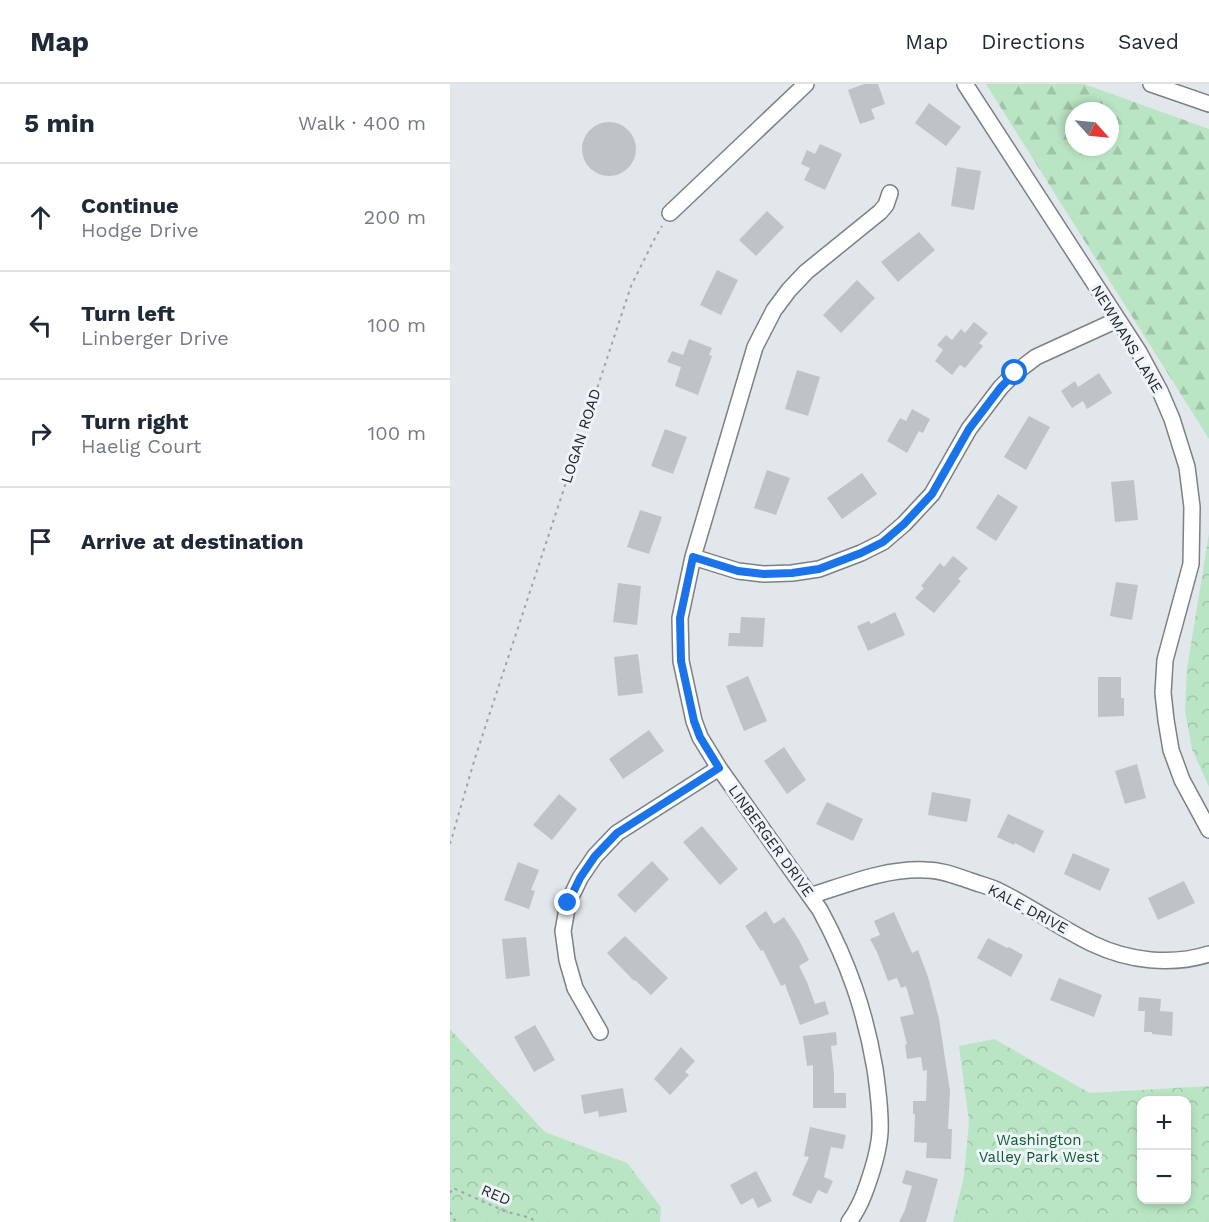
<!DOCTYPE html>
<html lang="en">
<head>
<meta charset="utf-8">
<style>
  body { margin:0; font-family:"Work Sans",sans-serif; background:#f2f2f3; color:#1f2937 }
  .controls { position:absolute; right:18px; bottom:18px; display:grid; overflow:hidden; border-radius:12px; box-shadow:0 3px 9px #0003 }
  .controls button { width:54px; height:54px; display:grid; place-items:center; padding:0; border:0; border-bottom:2px solid #e0e1e3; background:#fff; color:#1f2937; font:30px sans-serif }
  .compass { position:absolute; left:615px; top:18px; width:54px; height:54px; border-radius:50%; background:#fff; box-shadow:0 3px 9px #0003; rotate:117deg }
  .stop { position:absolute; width:18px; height:18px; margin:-14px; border:4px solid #1a73e8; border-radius:50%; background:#fff }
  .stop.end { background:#1a73e8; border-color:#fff; box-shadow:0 2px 6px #0008 }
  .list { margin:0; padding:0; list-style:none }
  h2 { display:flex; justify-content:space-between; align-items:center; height:78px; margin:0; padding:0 24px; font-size:26px }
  h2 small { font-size:20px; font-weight:400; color:#747a83 }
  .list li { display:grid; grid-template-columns:39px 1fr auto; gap:18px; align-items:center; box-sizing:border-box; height:108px; padding:0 24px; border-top:2px solid #e0e1e3 }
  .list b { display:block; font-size:22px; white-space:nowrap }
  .list p { margin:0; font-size:20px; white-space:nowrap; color:#747a83 }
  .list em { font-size:20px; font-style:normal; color:#747a83 }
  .icon { flex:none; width:33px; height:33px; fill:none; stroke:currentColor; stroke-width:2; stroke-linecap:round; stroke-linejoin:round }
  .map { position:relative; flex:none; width:759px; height:1138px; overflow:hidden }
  header { display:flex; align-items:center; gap:36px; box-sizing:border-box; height:84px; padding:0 30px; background:#fff; border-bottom:2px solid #e0e1e3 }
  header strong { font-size:28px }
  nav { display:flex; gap:33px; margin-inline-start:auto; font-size:21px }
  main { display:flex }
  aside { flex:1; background:#fff }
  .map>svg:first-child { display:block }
  .forest { fill:url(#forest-firs); fill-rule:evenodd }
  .park { fill:url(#park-crowns); fill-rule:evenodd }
  .building { fill:#bec3c8 }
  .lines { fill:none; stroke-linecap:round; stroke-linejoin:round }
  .minor-casing { stroke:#7b8184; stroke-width:18 }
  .path { stroke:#9fa4a7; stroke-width:2; stroke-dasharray:3 4.5; stroke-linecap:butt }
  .minor { stroke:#fff; stroke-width:15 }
  .route { stroke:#1a73e8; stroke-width:8 }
  .labels { text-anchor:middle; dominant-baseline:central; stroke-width:6; stroke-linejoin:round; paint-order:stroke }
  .street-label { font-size:15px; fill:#232527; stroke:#eef4f9 }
  .park-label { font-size:15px; fill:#0f582e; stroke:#eef4f9 }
</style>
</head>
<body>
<header>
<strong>Map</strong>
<nav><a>Map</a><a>Directions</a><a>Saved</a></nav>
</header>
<main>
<aside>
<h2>5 min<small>Walk · 400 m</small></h2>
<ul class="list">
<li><svg class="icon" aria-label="ahead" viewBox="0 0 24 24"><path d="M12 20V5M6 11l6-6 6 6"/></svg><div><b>Continue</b><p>Hodge Drive</p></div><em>200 m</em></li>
<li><svg class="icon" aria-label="left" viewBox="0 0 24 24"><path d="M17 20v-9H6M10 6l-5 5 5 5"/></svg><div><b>Turn left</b><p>Linberger Drive</p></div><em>100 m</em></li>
<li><svg class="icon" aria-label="right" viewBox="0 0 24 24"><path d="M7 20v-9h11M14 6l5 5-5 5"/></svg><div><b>Turn right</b><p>Haelig Court</p></div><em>100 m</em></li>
<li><svg class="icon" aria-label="arrive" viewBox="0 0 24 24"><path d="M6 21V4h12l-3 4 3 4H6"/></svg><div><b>Arrive at destination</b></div></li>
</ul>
</aside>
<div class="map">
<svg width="759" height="1138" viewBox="0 0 759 1138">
  <defs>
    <pattern id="forest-firs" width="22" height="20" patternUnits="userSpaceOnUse" patternTransform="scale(1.5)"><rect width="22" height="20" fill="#bae5c4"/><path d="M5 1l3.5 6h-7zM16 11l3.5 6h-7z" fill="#a0c4a8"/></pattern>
    <pattern id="park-crowns" width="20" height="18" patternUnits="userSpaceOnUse" patternTransform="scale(1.5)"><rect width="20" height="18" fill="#bae5c4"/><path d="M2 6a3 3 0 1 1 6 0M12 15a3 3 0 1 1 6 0" fill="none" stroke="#a0c4a8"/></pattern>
  </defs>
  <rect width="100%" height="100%" fill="#e1e7eb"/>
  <path class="forest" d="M536 0H634L759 45V355ZM624 27H660V63H624Z"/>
  <path class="park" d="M759 449V703L742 665 735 627 737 585Z
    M0 945 95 1048 177 1079 211 1123 210 1138H0Z
    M544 955 640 1009 759 1002V1138H503L514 1092 519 1038 509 962ZM736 1016V1116H692V1016Z"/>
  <path class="building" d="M414 0H428L435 20 421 25 425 35 410 40 398 6Z
    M479 19 511 43 496 62 465 39Z
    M132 65a27 27 0 1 1 54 0a27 27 0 1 1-54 0Z
    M370 60 392 70 375 106 354 96 360 84 351 80 357 66 365 70Z
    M507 83 531 87 524 126 501 122Z
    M317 127 334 143 306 172 289 156Z
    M469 148 485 166 448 198 431 178Z
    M267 186 288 196 271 231 250 221Z
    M407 196 425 214 391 249 373 231Z
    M524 238 538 249 529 259 533 262 515 284 510 281 502 291 485 277 493 266 487 261 496 251 502 256 511 245 515 249Z
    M239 255 262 264 259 271 262 272 248 311 225 302 231 283 217 278 222 267 233 271Z
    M347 286 370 293 358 332 335 325Z
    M649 289 662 309 637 325 633 317 622 324 611 307 625 297 628 303Z
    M462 325 480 335 473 349 469 347 457 369 437 357 450 334 456 337Z
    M579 332 600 343 576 386 554 373Z
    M215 345 237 353 223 390 201 382Z
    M317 386 340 394 326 431 304 424Z
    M412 389 427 410 392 435 377 414Z
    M684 396 688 436 665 438 661 398Z
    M548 410 568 423 546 457 526 444Z
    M190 426 212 433 199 470 177 463Z
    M503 472 518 484 508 495 511 497 484 529 465 514 474 504 471 502 490 479 494 483Z
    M666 498 688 501 682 536 660 532Z
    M168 499 191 502 187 541 163 538Z
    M445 528 455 551 418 567 407 542 419 537 421 540Z
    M291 533 315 534 313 563 278 562 279 549H290Z
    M188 570 193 609 168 612 164 573Z
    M298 592 317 637 294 647 276 602Z
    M648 593H671V614H674V632L648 633Z
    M199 646 214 667 173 695 159 675Z
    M334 663 356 696 337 710 314 677Z
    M687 680 696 714 675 720 665 687Z
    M482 708 521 715 517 738 478 731Z
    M109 710 127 725 102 756 83 741Z
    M377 718 413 735 403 757 366 740Z
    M558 730 594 747 584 769 565 759 564 761 547 753Z
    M252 742 288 785 270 801 233 758Z
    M623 769 660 785 650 807 614 790Z
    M202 777 219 795 185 829 167 811Z
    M68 778 89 786 81 806 85 807 79 825 54 816Z
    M734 797 745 819 708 836 698 814Z
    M316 827 324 840 334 833 349 856 359 876 349 882 357 898 365 920 375 917 379 930 350 941 335 900 331 902 313 866 311 867 295 842Z
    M444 828 462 869 468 866 478 893 489 935 500 1007 498 1045H502L501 1075 476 1074 477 1059 464 1058 465 1030H463V1017H476L477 986 473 987 471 973 457 975 455 961 457 960 450 933 464 930 456 902 451 904 447 894 438 897 427 868 420 855 430 851 424 837Z
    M175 852 218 894 201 911 185 896 184 897 157 869Z
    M76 853 80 892 56 895 52 855Z
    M538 854 557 864 559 863 573 871 561 893 527 874Z
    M609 894 652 911 644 933 600 916Z
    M689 913 711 915 710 927 723 928 722 952 702 950V948H694L695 927H688Z
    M85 941 105 976 84 988 64 953Z
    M386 948 387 961 381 962 384 990V1009H396V1024H363V981L357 982 353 952Z
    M231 963 245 977 235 988 239 991 220 1011 204 995Z
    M173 1004 177 1028 149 1033 148 1027 134 1030 131 1011Z
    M360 1043 396 1051 393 1065 381 1063 374 1093 383 1097 377 1110 368 1106 361 1120 342 1111 359 1073 354 1072Z
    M456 1086 488 1095 476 1138H449L455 1126 462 1102 452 1099Z
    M306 1087 322 1117 308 1124 303 1114 291 1121 280 1101Z"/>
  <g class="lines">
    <g class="minor-casing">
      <path id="minor" d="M515 0 689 268 710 307 722 335 737 383 742 423 741 480 715 576 713 609 716 636 721 666 732 696 759 746
        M701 0 759 20
        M220 129 356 0
        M243 473 288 487 314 490 342 489 369 485 411 469 433 458 454 440 482 410 519 345 551 303 565 289 586 273 667 236
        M360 812C398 800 436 784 476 786 492 786 506 792 521 797 529 800 538 802 547 806 580 822 610 844 643 860 679 877 721 882 759 870
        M150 948 125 904 117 876 113 847 118 819 130 794 145 772 167 749 269 684
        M399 1138C407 1127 413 1114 417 1102 423 1085 429 1066 430 1048 431 1027 428 1006 425 985 415 926 398 878 370 826L269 684 250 653 244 637 231 577 230 534 243 473 305 263 324 226 339 206 356 188 430 128 436 121 440 109"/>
    </g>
    <path class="path" d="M0 760 25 674 181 202 206 152 212 142
      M0 1109 3 1104 54 1127 81 1134 85 1138
      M0 1128 6 1138"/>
    <use href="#minor" class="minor"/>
  </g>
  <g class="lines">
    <path class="route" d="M118 819 130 794 145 772 167 749 269 684 250 653 244 637 231 577 230 534 243 473 288 487 314 490 342 489 369 485 411 469 433 458 454 440 482 410 519 345 551 303 565 289"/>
  </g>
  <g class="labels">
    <g class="street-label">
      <text transform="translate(677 255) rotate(59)">NEWMANS LANE</text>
      <text transform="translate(131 352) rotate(-72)">LOGAN ROAD</text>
      <text transform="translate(321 757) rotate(54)">LINBERGER DRIVE</text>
      <text transform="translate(578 825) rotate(28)">KALE DRIVE</text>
      <text transform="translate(46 1111) rotate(23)">RED</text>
    </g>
    <g class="park-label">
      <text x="589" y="1056">Washington<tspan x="589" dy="17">Valley Park West</tspan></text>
    </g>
  </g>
</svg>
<div class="controls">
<button>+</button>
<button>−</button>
</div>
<svg class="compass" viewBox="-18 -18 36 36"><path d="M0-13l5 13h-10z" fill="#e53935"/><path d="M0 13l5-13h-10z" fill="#747a83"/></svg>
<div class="stop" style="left:565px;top:289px"></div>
<div class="stop end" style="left:118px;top:819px"></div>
</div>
</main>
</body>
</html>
